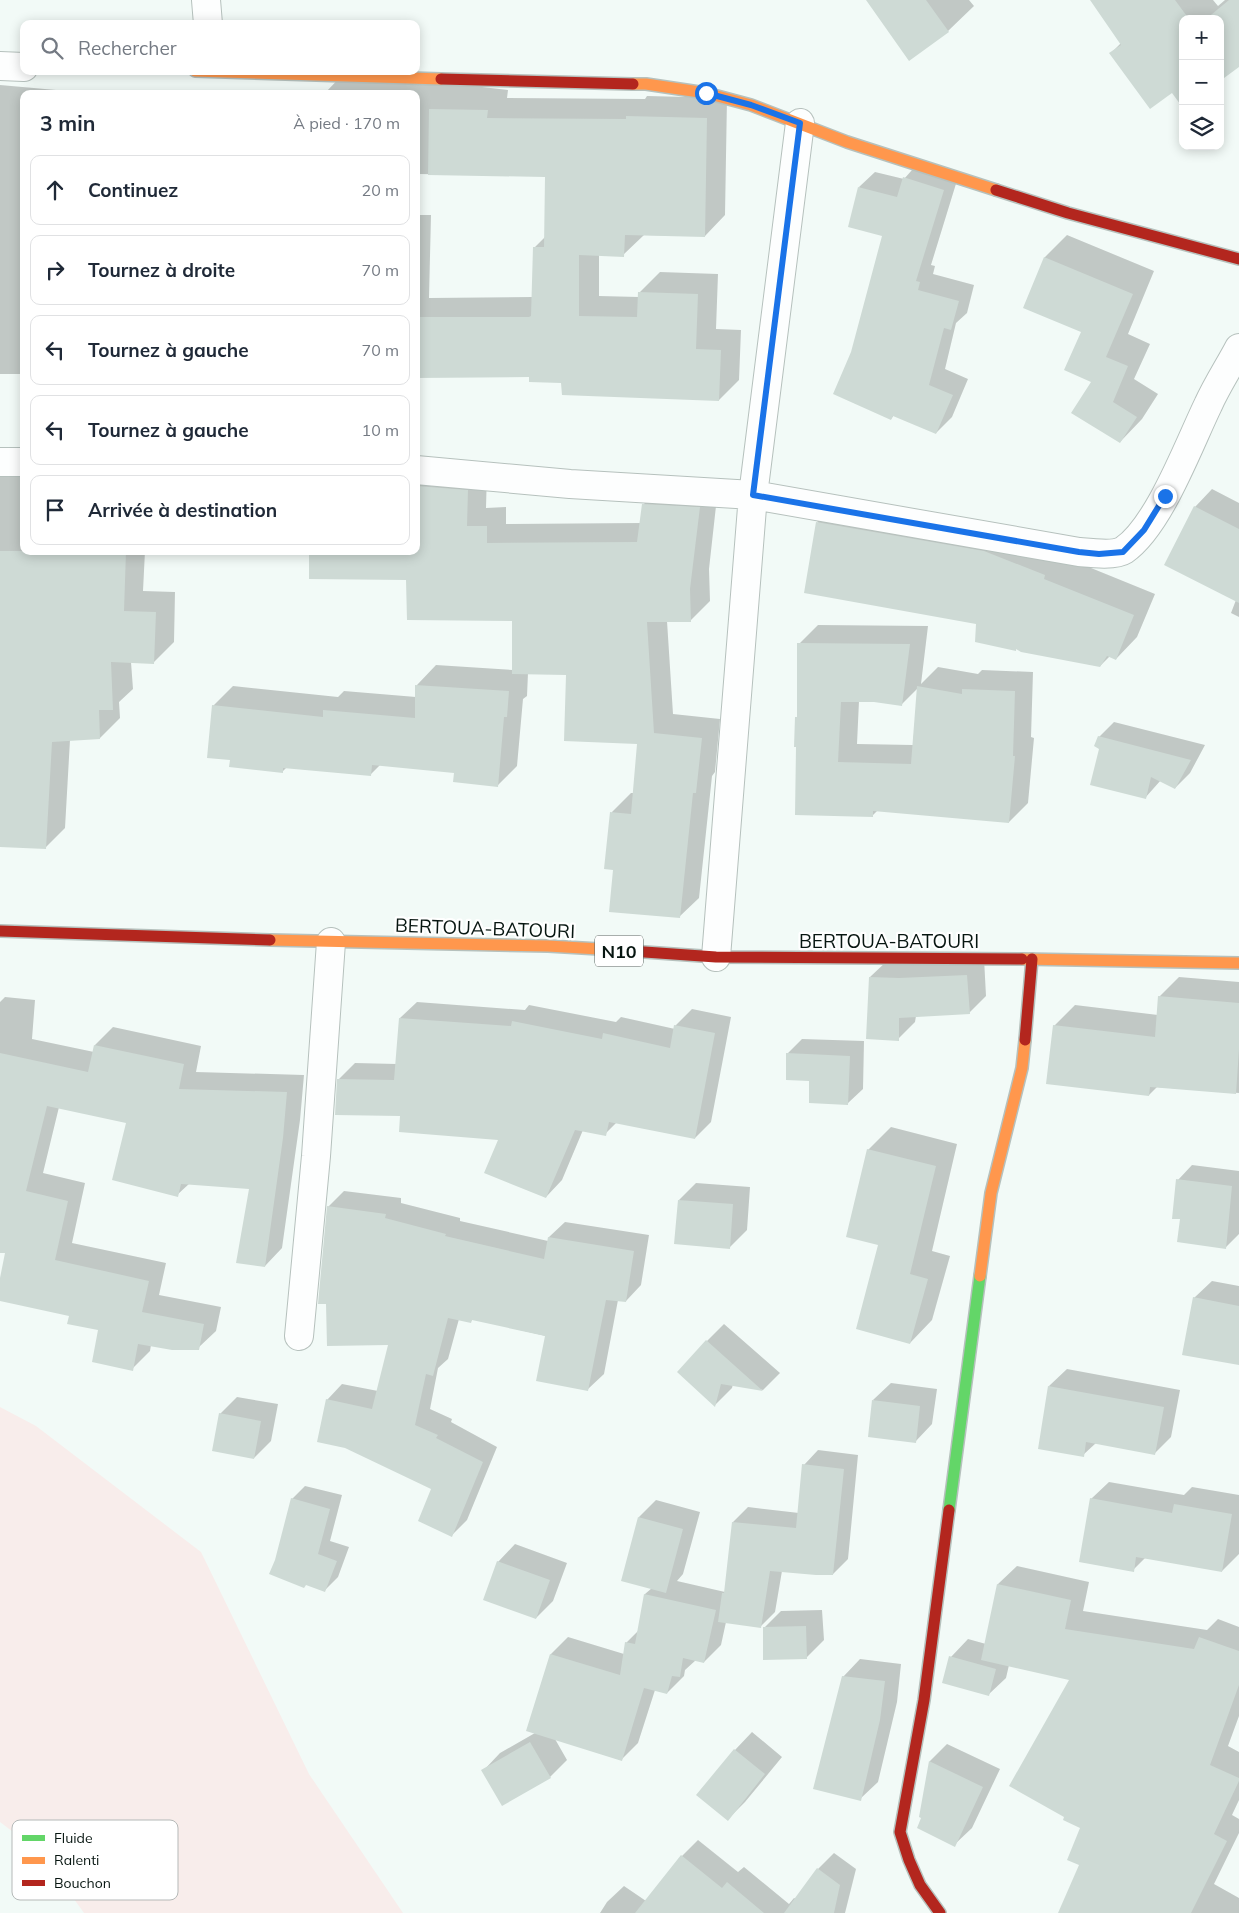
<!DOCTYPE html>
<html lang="fr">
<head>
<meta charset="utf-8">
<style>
  body { margin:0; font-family:Mulish,sans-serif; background:#f2f2f3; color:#1f2937 }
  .controls { position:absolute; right:15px; top:15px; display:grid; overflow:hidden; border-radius:10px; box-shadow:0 2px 12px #0003 }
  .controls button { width:45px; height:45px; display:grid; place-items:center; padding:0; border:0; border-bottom:1px solid #e0e1e3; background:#fff; color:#1f2937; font:25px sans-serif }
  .stop { position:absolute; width:15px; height:15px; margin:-11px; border:4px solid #1a73e8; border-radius:50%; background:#fff }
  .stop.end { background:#1a73e8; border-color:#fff; box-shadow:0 1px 5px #0008 }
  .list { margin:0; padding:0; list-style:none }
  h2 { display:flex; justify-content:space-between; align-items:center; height:65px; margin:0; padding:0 20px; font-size:21px }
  h2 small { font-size:16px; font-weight:400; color:#747a83 }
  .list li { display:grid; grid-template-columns:32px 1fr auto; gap:15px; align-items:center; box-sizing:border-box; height:70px; margin:0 10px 10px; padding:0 10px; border:1px solid #e0e1e3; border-radius:10px }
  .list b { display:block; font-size:19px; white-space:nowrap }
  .list em { font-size:16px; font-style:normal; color:#747a83 }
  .icon { flex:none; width:28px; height:28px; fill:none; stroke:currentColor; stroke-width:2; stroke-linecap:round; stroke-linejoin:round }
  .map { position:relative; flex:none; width:1239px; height:1913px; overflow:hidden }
  .search { position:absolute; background:#fff; box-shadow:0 2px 12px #0003; left:20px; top:20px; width:400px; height:55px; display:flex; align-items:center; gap:12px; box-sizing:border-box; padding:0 18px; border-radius:10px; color:#747a83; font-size:19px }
  .panel { position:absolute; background:#fff; box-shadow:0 2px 12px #0003; left:20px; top:90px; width:400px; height:465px; border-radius:10px }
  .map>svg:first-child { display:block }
  .green { fill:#f8edeb }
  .shadow { fill:#0003; fill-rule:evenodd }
  .building { fill:#cedad5 }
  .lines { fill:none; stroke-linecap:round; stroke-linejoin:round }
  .street-casing { stroke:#b6c1bd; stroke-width:30 }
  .fast-casing { stroke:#b6c1bd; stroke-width:14 }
  .slow-casing { stroke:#b6c1bd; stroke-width:14 }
  .jam-casing { stroke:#b6c1bd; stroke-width:14 }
  .street { stroke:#fdfefe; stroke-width:28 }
  .fast { stroke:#63d668; stroke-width:11 }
  .slow { stroke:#ff974d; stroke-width:11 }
  .jam { stroke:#b3261e; stroke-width:11 }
  .route { stroke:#1a73e8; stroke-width:6 }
  .labels { text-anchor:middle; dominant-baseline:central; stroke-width:4.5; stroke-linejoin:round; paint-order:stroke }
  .shield { fill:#fff; stroke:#515c58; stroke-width:1 }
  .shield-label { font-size:18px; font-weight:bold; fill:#071611 }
  .street-label { font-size:19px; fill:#071611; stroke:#fff }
  .key { fill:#fff; stroke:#b5b9b8; stroke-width:1 }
  .key-label { font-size:14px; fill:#071611 }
</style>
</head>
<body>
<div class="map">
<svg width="1239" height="1913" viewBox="0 0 1239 1913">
  <rect width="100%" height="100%" fill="#f2faf7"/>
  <path class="green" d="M0 1407 36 1426 201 1552 309 1774 403 1913H84L41 1853 0 1822Z"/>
  <path class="shadow" d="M867 0H969L974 6 948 31Z
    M1092 0H1213L1218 6 1225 0H1239V63L1220 19H1183L1172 91 1111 53 1121 43Z
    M346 71 508 90 507 98 645 99 647 96 727 98 725 215 705 236 644 235 623 255H599V296L639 297V293L660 272 718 274 716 329 741 330 739 380 719 400 562 381 531 376 416 377V94H326V92ZM418 174 546 176 545 237 534 248 533 297 429 298 431 215H418Z
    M0 85 101 94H24V374H0Z
    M920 161 959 174 931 265 935 266 933 274 974 285 967 313 956 323 945 369 968 379 952 417 936 433 894 415 891 419 853 352 884 235 859 187 875 172 904 179Z
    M1067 235 1154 271 1128 334 1150 344 1134 379 1158 394 1142 419 1120 442 1093 382 1082 331 1024 307 1045 257Z
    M0 456 24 458V551H145L143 591 175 592 174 642 154 662H131L133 689 119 702 120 718 100 738 70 740 65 828 45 848 0 845Z
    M487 471 486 508 506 507V524L641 523 643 505 663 485 718 488 709 569 710 601 690 621H667L673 714 720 719 715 772 712 776 699 898 679 917 614 869 612 812 631 793H634L639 743 567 674 528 673 527 696 523 699 517 766 497 786 455 772 380 765 371 774 287 767 282 772 231 759 213 706 233 686 338 697 344 691 416 697 417 685 436 665 513 670V620L416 551V479Z
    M1212 489 1239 503V617L1231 613 1236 600 1195 507Z
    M838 501 1064 557 1155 594 1137 637 1116 659 1110 656 1100 666 1017 648 1016 649 978 623 817 522Z
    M818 625 928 626 921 684 938 667 978 674 982 670 1033 672 1031 737 1034 738 1028 803 1009 822 878 810 873 815 799 716V644ZM918 688 913 745 857 744 859 701H874L901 705Z
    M1114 722 1205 745 1190 773 1175 788 1161 780 1145 798 1101 749 1099 737Z
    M984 958 986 996 969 1013 916 1016 915 1022 898 1039 870 977 888 960Z
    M1179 977 1239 982V1093L1157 1087 1149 1095 1054 1026 1075 1005 1158 1015 1159 997Z
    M5 997 35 1000 32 1039 94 1052 95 1045 113 1027 201 1046 196 1072 304 1075 300 1120 282 1248 265 1266 250 1187 190 1183 177 1195 128 1122 59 1107 43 1173 85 1183 72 1243 166 1263 159 1295 221 1307 216 1331 198 1348 151 1345 150 1351 132 1369 99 1329 70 1315 0 1300V1284L7 1250 0 1249V1002Z
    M417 1002 525 1010 529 1005 616 1022 621 1017 675 1029V1026L692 1009 731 1017 711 1122 695 1138 617 1122 605 1134 583 1130 562 1180 546 1197 500 1139 401 1115 338 1080 355 1063 397 1064 400 1018Z
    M802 1039 864 1041 863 1089 848 1103 787 1054Z
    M891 1127 957 1144 932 1251 950 1256 932 1320 910 1343 880 1244 868 1150Z
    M1192 1165 1239 1171V1234L1226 1247 1181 1218 1178 1180Z
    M696 1183 750 1187 747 1230 730 1247 679 1200Z
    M344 1191 401 1198V1203L460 1218V1221L548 1241 549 1237 565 1222 649 1235 641 1285 626 1301 618 1300 604 1374 588 1389 546 1336 473 1319 470 1322 459 1319 448 1359 438 1368 430 1409 452 1419 451 1422 497 1447 467 1520 452 1535 432 1489 327 1400 342 1384 378 1391 390 1343 328 1207Z
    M1212 1281 1239 1286V1364L1194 1298Z
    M724 1324 780 1373 763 1390 733 1384 732 1388 715 1405 707 1341Z
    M1067 1369 1180 1390 1171 1437 1154 1454 1096 1443 1083 1455 1049 1386Z
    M891 1383 937 1389 932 1424 915 1442 873 1400Z
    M237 1397 278 1404 271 1441 254 1458 220 1414Z
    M818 1450 858 1455 848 1559 833 1574 782 1571 775 1612 760 1627 726 1622 721 1645 704 1662 696 1660 685 1670 684 1676 667 1693 655 1690 638 1743 621 1760 555 1739 567 1760 550 1777 483 1771 500 1753 535 1733 528 1730 551 1654 568 1637 624 1654 626 1643 639 1630 645 1594 652 1588 639 1517 656 1500 700 1512 683 1574 677 1581 725 1592 733 1522 748 1507 799 1513 804 1465Z
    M1109 1482 1184 1495 1192 1487 1239 1495V1554L1222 1571 1146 1557 1133 1570 1091 1499Z
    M305 1486 342 1495 330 1541 349 1547 338 1577 325 1590 276 1560 292 1499Z
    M515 1544 567 1563 553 1601 536 1618 498 1562Z
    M1017 1566 1089 1582 1083 1611 1207 1630 1218 1619 1239 1627V1716L1228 1746 1239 1752V1800L1232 1815 1239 1819V1833L1214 1884 1239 1898V1913H1059L1080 1865 1082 1827 1071 1679 1009 1665 1006 1678 988 1695 951 1657 968 1639 986 1644 998 1584Z
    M822 1610 824 1640 806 1658 764 1628 781 1611Z
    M860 1659 901 1664 897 1702 878 1782 860 1799 843 1677Z
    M752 1732 782 1757 745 1802 728 1819 698 1795 735 1750Z
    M947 1744 1000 1769 972 1828 954 1845 920 1816 930 1761Z
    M698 1840 738 1872 744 1867 789 1904 794 1898 796 1899 818 1869 834 1853 856 1869 845 1913H600L607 1902 624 1886 646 1901 682 1856Z"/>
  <path class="building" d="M866 0H926L949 32 909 61Z
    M1090 0H1175L1189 19H1183V108L1172 93 1150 109 1109 53 1121 45Z
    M1229 0H1239V67L1220 81V19H1206Z
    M429 109 488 110 487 118 626 119V116L707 118 705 237 625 235 624 257 579 255V316L637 317 638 292 698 294 696 349 721 350 719 401 562 395 561 383 529 382V377L416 378V317H529L531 316 533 247H544L545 177 428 175Z
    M903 177 944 190 916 281 920 282 918 290 959 301 951 330 944 328 929 385 953 395 936 434 893 416 891 420 833 394 851 352 882 236 848 227 858 187 897 197Z
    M1044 257 1133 294 1106 357 1128 366 1113 402 1137 417 1120 443 1071 413 1091 382 1064 370 1081 332 1023 308Z
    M416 486 468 490 467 526H487V543L637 542 642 504 700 507 690 589 691 622H647L654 733 702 738 696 793H693L680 918 609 912 613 870 604 869 610 812 631 814 637 744 564 741 566 675 512 674V621L407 620 406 580 309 579V551H416Z
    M1194 506 1239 529V603L1164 565Z
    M816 522 984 551 1045 575 1044 579 1134 615 1116 660 1107 656 1100 667 1021 652 1016 649V651L975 642 976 624 804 593Z
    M0 551H126L124 611 156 612 154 664 111 662 113 710H99L100 739 52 742 46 849 0 847Z
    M797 643 910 644 902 706 874 702H841L838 762 911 764 917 686 962 694V689L1015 691 1013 756H1015L1009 823 873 811V817L795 815 796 747H794L795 717H797Z
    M415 685 509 691 507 717H504L498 787 453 782 454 773 372 765 371 776 283 768V773L229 767 230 760 207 758 212 705 323 717V710L415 718Z
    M1098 736 1191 760 1175 789 1151 777 1146 799 1090 785 1099 749 1094 746Z
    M967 975 970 1014 899 1018V1041L866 1039 869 977 899 978Z
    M1158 996 1239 1003V1049L1236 1094 1150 1087 1149 1096 1046 1084 1053 1025 1155 1037Z
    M399 1018 511 1026 512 1021 602 1039 603 1033 670 1048 674 1025 715 1033 695 1139 609 1122 606 1136 575 1130 546 1198 484 1173 498 1140 399 1132 400 1116 335 1115 337 1079 394 1080Z
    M94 1045 184 1064 179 1089 287 1092 283 1138 265 1267 236 1263 249 1189 181 1184 178 1197 112 1180 126 1123 47 1106 26 1191 68 1201 55 1260 149 1281 142 1312 204 1324 199 1350H172L138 1344 133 1371 92 1362 98 1330 67 1324 69 1316 0 1301V1278L5 1253H0V1053L88 1072Z
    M786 1053 850 1056 848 1105 809 1103V1081L786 1080Z
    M867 1149 936 1166 910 1274 928 1279 910 1344 856 1329 878 1245 846 1237Z
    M1176 1179 1232 1186 1226 1249 1177 1242 1180 1219H1172Z
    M678 1200 733 1204 730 1249 674 1244Z
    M327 1206 386 1214 385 1218 446 1234 445 1236 544 1259 548 1237 634 1251 626 1302 606 1300 588 1391 536 1381 545 1336 472 1320 471 1323 448 1318 433 1376 426 1374 415 1425 438 1435 436 1438 483 1462 452 1537 418 1521 431 1489 345 1448 317 1442 326 1399 372 1409 388 1345 327 1346 326 1304H318Z
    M1193 1297 1239 1306V1365L1182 1355Z
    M706 1340 763 1391 721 1384 715 1407 677 1372Z
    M1048 1386 1164 1407 1155 1455 1086 1442 1084 1457 1038 1449Z
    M872 1400 920 1406 916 1443 868 1437Z
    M219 1413 261 1421 254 1459 212 1451Z
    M802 1464 844 1469 833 1575H816L770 1571 761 1628 718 1622 722 1593H724L732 1522 796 1528Z
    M291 1498 330 1509 318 1554 337 1561 325 1592 306 1585 304 1588 269 1574 275 1560Z
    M1090 1498 1172 1513 1174 1504 1232 1514 1222 1572 1136 1557 1134 1572 1079 1562Z
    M638 1517 683 1529 666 1593 621 1581Z
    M497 1561 550 1580 536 1619 483 1600Z
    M997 1584 1071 1600 1065 1629 1194 1649 1199 1637 1239 1651V1685L1210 1765 1239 1778V1781L1214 1834 1227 1841 1191 1913H1058L1079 1865 1067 1860 1080 1828 1063 1820 1064 1817 1009 1786 1069 1680 981 1660Z
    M644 1594 716 1610 704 1663 683 1658 680 1677 672 1676 667 1694 644 1688 622 1761 526 1731 550 1654 620 1675 625 1642 635 1644Z
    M806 1626 807 1659 763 1660V1627Z
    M949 1656 996 1669 989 1696 942 1683Z
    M842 1676 885 1681 880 1720 861 1801 813 1789Z
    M530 1742 551 1778 502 1806 481 1770Z
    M734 1749 765 1774 728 1821 696 1795Z
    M929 1761 983 1787 955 1847 917 1828 921 1818 919 1817Z
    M681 1855 722 1888 727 1882 764 1913H635Z
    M817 1868 840 1885 834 1913H784Z"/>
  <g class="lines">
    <g class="street-casing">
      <path id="street" d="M206 0 208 24
        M0 66 24 67
        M0 462H24
        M416 470 570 484 753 495 1079 552C1090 553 1115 556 1124 550 1159 526 1189 444 1208 405 1217 385 1229 367 1239 348
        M716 957 753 495 800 123
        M299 1336 316 1156 331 942"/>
    </g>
    <g class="fast-casing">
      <path id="fast" d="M949 1510 980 1276"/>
    </g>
    <g class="slow-casing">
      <path id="slow" d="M195 71 441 79
        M633 84H646L706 93 751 105 847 142 996 190
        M270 940 548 946 616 950
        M1022 959 1239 963
        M980 1276 991 1193 1022 1068 1025 1040"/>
    </g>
    <g class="jam-casing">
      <path id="jam" d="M441 79 633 84
        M996 190 1068 213 1239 259
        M0 931 270 940
        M616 950 716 957 1022 959
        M1025 1040 1032 959
        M940 1913 920 1885 909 1860 900 1832 924 1700 949 1510"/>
    </g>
    <use href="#street" class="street"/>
    <use href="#fast" class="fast"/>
    <use href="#slow" class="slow"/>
    <use href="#jam" class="jam"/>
  </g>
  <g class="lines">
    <path class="route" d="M706 93 751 105 800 123 753 495 1079 552 1099 554 1123 552 1144 530 1165 496"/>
  </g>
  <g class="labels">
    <rect class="shield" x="595" y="935.5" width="48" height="31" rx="4"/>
    <g class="shield-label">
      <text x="619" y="951">N10</text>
    </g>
    <g class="street-label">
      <text transform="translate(485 928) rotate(2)">BERTOUA-BATOURI</text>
      <text x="889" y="941">BERTOUA-BATOURI</text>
    </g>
  </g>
  <rect x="12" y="1820" width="166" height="80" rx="8" class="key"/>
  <rect x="22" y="1835" width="23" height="6" fill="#63d668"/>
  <rect x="22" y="1857" width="23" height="7" fill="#ff974d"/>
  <rect x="22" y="1880" width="23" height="6" fill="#b3261e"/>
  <g class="key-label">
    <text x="54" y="1843">Fluide</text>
    <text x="54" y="1865">Ralenti</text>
    <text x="54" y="1888">Bouchon</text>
  </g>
</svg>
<div class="controls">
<button>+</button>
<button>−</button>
<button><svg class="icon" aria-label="layers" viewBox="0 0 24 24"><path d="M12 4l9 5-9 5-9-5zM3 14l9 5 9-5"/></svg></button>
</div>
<div class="stop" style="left:706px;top:93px"></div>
<div class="stop end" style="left:1165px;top:496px"></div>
<div class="search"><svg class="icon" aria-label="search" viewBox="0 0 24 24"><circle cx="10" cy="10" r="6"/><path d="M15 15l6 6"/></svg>Rechercher</div>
<section class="panel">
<h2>3 min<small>À pied · 170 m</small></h2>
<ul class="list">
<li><svg class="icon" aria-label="ahead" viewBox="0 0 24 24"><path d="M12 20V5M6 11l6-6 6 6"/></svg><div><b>Continuez</b></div><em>20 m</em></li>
<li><svg class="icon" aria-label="right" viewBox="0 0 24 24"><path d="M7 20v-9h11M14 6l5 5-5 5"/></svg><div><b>Tournez à droite</b></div><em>70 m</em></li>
<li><svg class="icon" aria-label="left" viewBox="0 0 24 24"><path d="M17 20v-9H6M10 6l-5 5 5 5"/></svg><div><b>Tournez à gauche</b></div><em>70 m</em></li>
<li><svg class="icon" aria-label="left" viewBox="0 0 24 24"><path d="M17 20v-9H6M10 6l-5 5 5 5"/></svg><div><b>Tournez à gauche</b></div><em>10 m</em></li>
<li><svg class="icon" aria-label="arrive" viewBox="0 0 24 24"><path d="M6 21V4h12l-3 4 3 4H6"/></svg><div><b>Arrivée à destination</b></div></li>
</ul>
</section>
</div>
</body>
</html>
